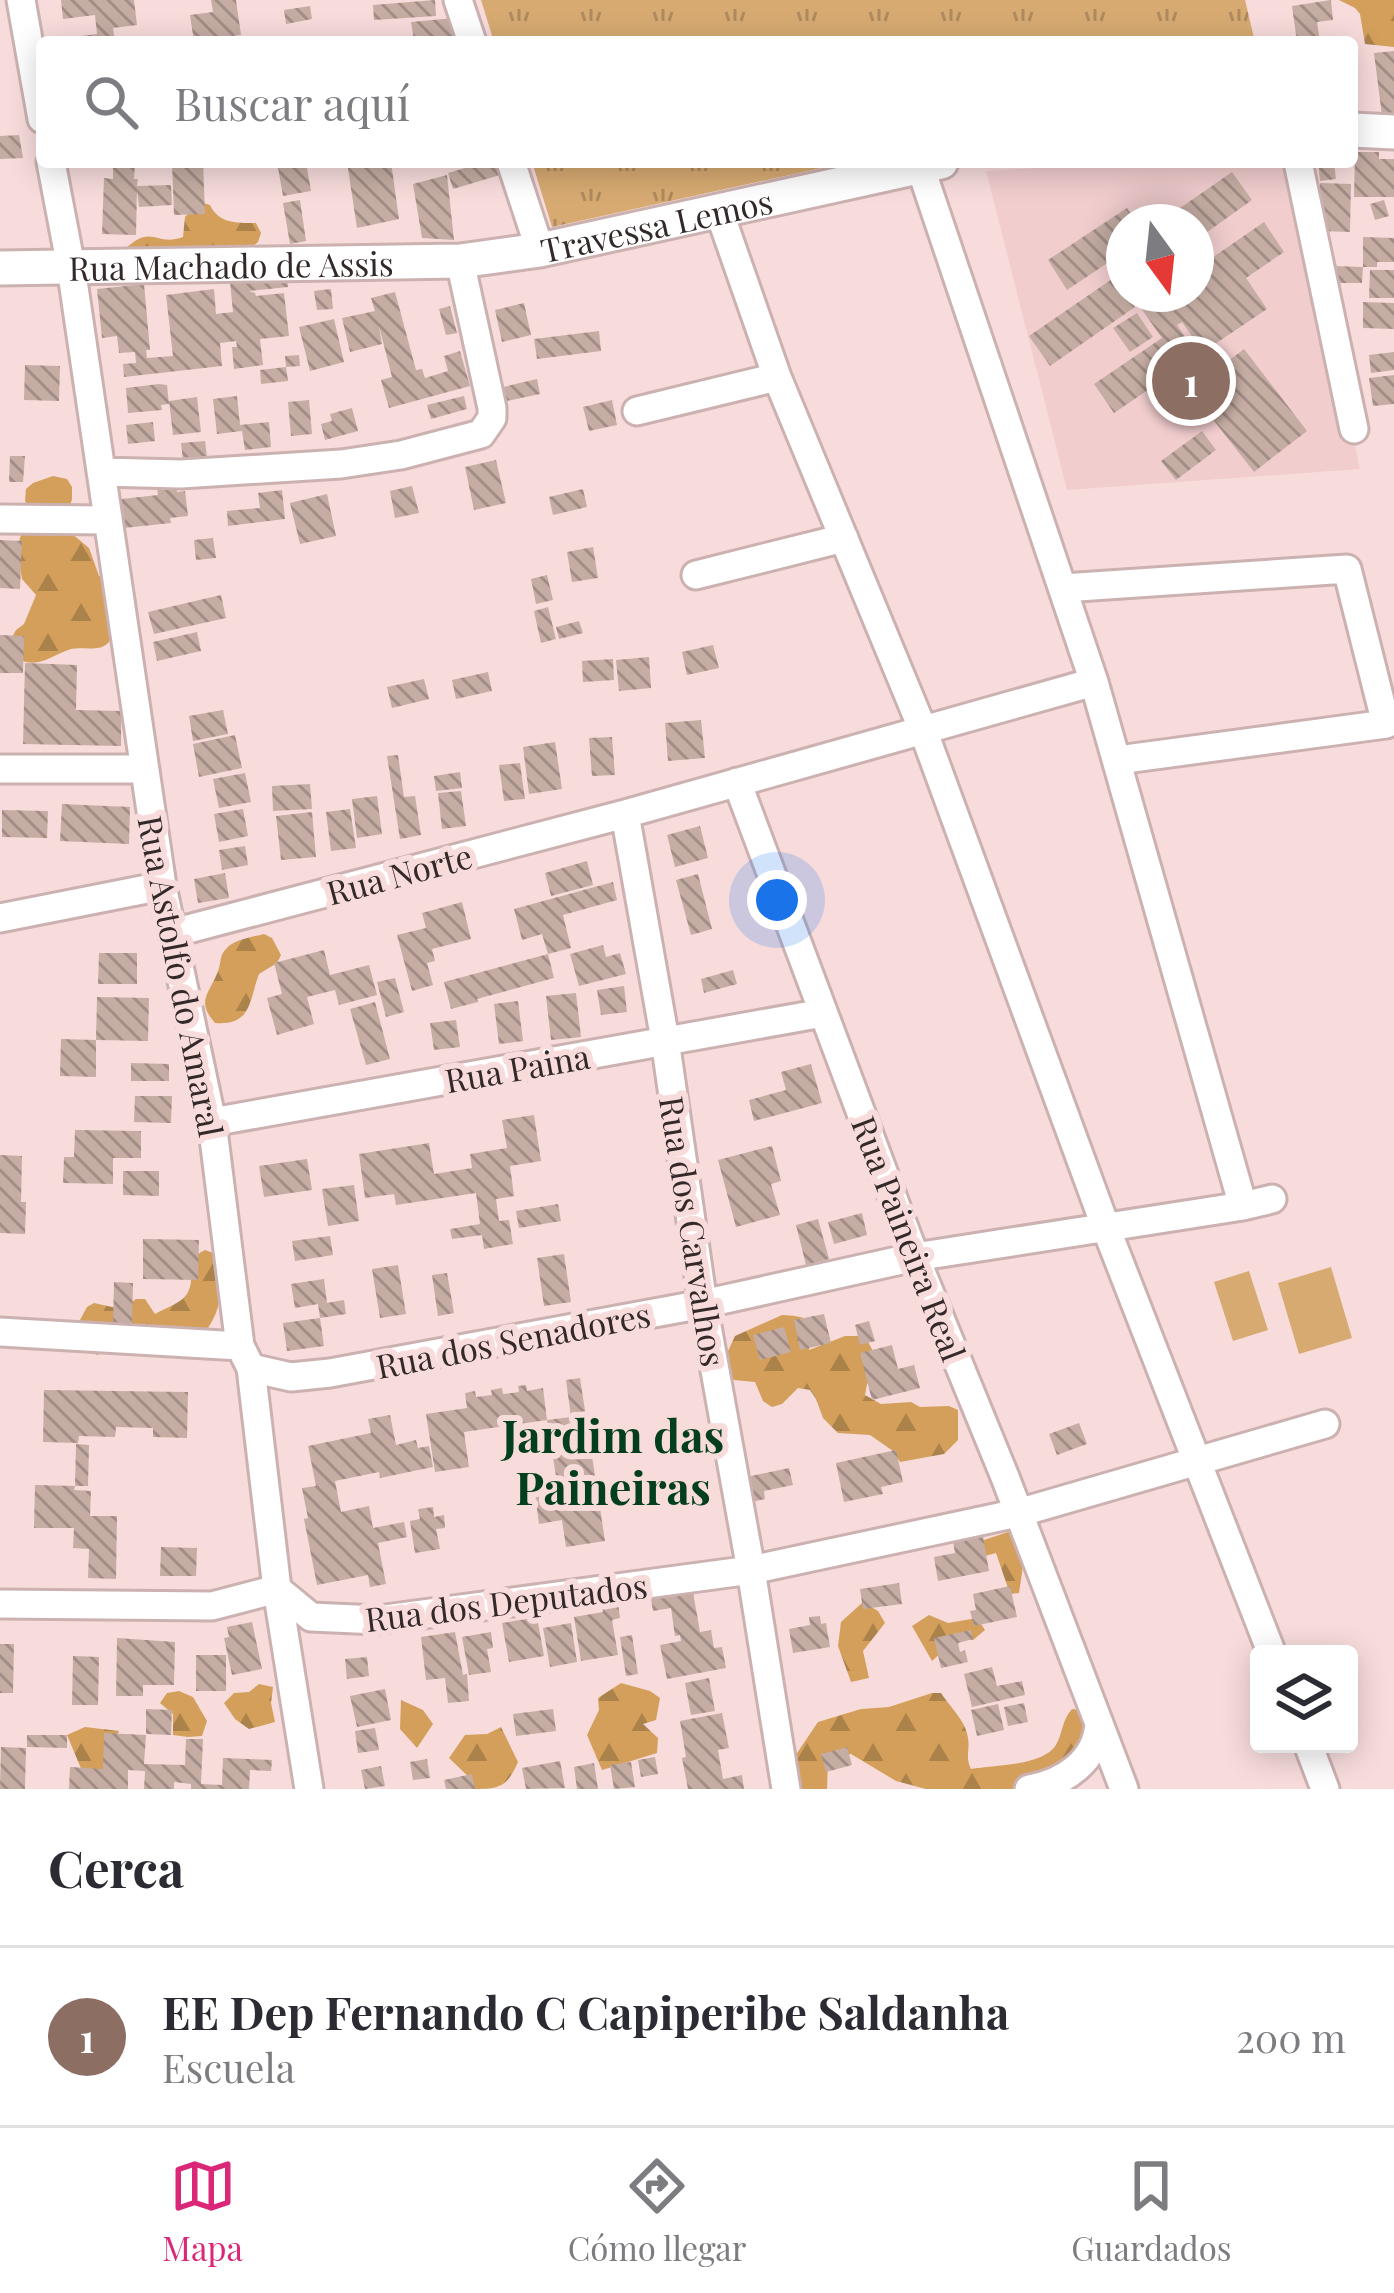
<!DOCTYPE html>
<html lang="es">
<head>
<meta charset="utf-8">
<style>
  body { margin:0; font-family:"Playfair Display",serif; background:#f7f7f7; color:#2b2b33 }
  .controls { position:absolute; right:36px; bottom:36px; display:grid; overflow:hidden; border-radius:12px; box-shadow:0 6px 30px #0003 }
  .controls button { width:108px; height:108px; display:grid; place-items:center; padding:0; border:0; border-bottom:3px solid #e1e1e2; background:#fff; color:#2b2b33; font:60px sans-serif }
  .compass { position:absolute; left:1106px; top:204px; width:108px; height:108px; border-radius:50%; background:#fff; box-shadow:0 6px 30px #0003; rotate:165deg }
  .you { position:absolute; left:777px; top:900px; width:42px; height:42px; margin:-30px; border:9px solid #fff; border-radius:50%; background:#1a73e8; box-shadow:0 0 0 18px #1a73e833 }
  .badge { display:grid; place-items:center; width:78px; height:78px; border-radius:50%; background:#db2777; color:#fff; font-size:39px; font-weight:700 }
  .pin { position:absolute; translate:-50% -50%; border:6px solid #fff; box-shadow:0 3px 12px #0006 }
  .list { margin:0; padding:0; list-style:none }
  h2 { display:flex; justify-content:space-between; align-items:center; height:156px; margin:0; padding:0 48px; font-size:51px }
  h2 small { font-size:39px; font-weight:400; color:#7c7c81 }
  .list li { display:grid; grid-template-columns:78px 1fr auto; gap:36px; align-items:center; box-sizing:border-box; height:180px; padding:0 48px; border-top:3px solid #e1e1e2 }
  .list b { display:block; font-size:45px; white-space:nowrap }
  .list p { margin:0; font-size:39px; white-space:nowrap; color:#7c7c81 }
  .list em { font-size:39px; font-style:normal; color:#7c7c81 }
  .icon { flex:none; width:66px; height:66px; fill:none; stroke:currentColor; stroke-width:2; stroke-linecap:round; stroke-linejoin:round }
  .map { position:relative; flex:none; width:1394px; height:1789px; overflow:hidden }
  .search { position:absolute; background:#fff; box-shadow:0 6px 30px #0003; left:36px; right:36px; top:36px; height:132px; display:flex; align-items:center; gap:30px; box-sizing:border-box; padding:0 42px; border-radius:12px; color:#7c7c81; font-size:45px }
  .sheet { height:336px; background:#fff }
  nav { display:flex; justify-content:space-around; align-items:center; box-sizing:border-box; height:168px; border-top:3px solid #e1e1e2; background:#fff; font-size:33px; color:#7c7c81 }
  nav a { display:grid; justify-items:center; gap:6px }
  nav .on { color:#db2777 }
  .map>svg:first-child { display:block }
  .built { fill:#f1cdce; fill-rule:evenodd }
  .grass { fill:url(#grass-tufts) }
  .forest { fill:url(#forest-firs) }
  .pitch { fill:#d7aa72 }
  .building { fill:url(#building-back-hatch) }
  .lines { fill:none; stroke-linecap:round; stroke-linejoin:round }
  .minor-casing { stroke:#ccb1b1; stroke-width:33 }
  .tertiary-casing { stroke:#ccb1b1; stroke-width:39 }
  .minor { stroke:#fff; stroke-width:27 }
  .tertiary { stroke:#fff; stroke-width:33 }
  .labels { text-anchor:middle; dominant-baseline:central; stroke-width:12; stroke-linejoin:round; paint-order:stroke }
  .street-label { font-size:33px; fill:#332929; stroke:#f8dcdc }
  .district-label { font-size:45px; font-weight:bold; fill:#033f1f; stroke:#f8dcdc }
</style>
</head>
<body>
<div class="map">
<svg width="1394" height="1789" viewBox="0 0 1394 1789">
  <defs>
    <pattern id="grass-tufts" width="24" height="20" patternUnits="userSpaceOnUse" patternTransform="scale(3)"><rect width="24" height="20" fill="#d7aa72"/><path d="M3 7l-1-3M5 7V3M7 7l1-3M15 17l-1-3M17 17v-4M19 17l1-3" fill="none" stroke="#af8a5e"/></pattern>
    <pattern id="forest-firs" width="22" height="20" patternUnits="userSpaceOnUse" patternTransform="scale(3)"><rect width="22" height="20" fill="#d39f5b"/><path d="M5 1l3.5 6h-7zM16 11l3.5 6h-7z" fill="#ac824b"/></pattern>
    <pattern id="building-back-hatch" width="6" height="6" patternUnits="userSpaceOnUse" patternTransform="scale(3)"><rect width="6" height="6" fill="#c5ada3"/><path d="M-1 5l2 2M0 0l6 6M5-1l2 2" fill="none" stroke="#a18d85"/></pattern>
  </defs>
  <rect width="100%" height="100%" fill="#f8dcdc"/>
  <path class="built" d="M1139 162H1297L1360 469 1067 490 986 171ZM1124 222H1196V294H1124Z"/>
  <path class="grass" d="M481 0H1245L1255 42H494Z
    M532 162H849L552 227Z"/>
  <path class="forest" d="M1339 0H1394V47L1365 44 1360 14 1355 8Z
    M200 202 210 205C219 224 237 223 256 223L261 233 258 242 251 248C226 258 154 295 131 281 123 277 121 265 118 256 153 219 153 248 183 237L185 217Z
    M53 476 67 479 72 487V498L65 528 89 548 99 576 108 577C109 591 116 622 112 635 107 655 84 646 71 649 50 656 39 669 17 659L11 639 16 630 24 624 36 595 22 579 17 549 28 510 25 500 26 489 33 483Z
    M264 934 272 938 281 955 277 963 259 974C249 1000 252 1026 215 1023 194 999 212 992 219 968 221 961 220 955 226 949 233 940 252 937 264 934Z
    M205 1250 213 1253C219 1299 228 1300 199 1342L125 1346 97 1355 81 1347 74 1331 87 1307 94 1303 121 1309 136 1299H145L155 1314C165 1308 183 1303 188 1292 197 1275 181 1261 205 1250Z
    M782 1315C813 1316 814 1322 809 1350L845 1336H865L883 1370 867 1384 865 1395 881 1404 911 1402 920 1407 949 1406 958 1410V1440L944 1454 900 1462 893 1451 870 1435 838 1433 823 1418 816 1399 810 1390 798 1388 782 1404 772 1407 763 1401 755 1382 734 1380 722 1364 735 1336Z
    M1008 1532 1027 1539 1019 1593 1010 1594 996 1553 985 1556 978 1542Z
    M863 1602 878 1611 885 1623 863 1651 869 1678 851 1682 838 1646 841 1622Z
    M929 1615 948 1623 977 1618 985 1630 973 1640H955L932 1661 912 1626Z
    M621 1683 650 1691 660 1698 656 1720 643 1724 658 1738 657 1753 602 1770 587 1735 599 1710 598 1698Z
    M259 1684 273 1687 271 1703 275 1722 249 1729 235 1719 224 1703 234 1693 249 1692Z
    M179 1691 193 1697 207 1721 202 1736 188 1737 173 1735V1714L160 1703 167 1693Z
    M932 1693H941C950 1707 966 1721 968 1738 970 1751 965 1757 971 1769 994 1765 1043 1766 1056 1745 1063 1732 1062 1720 1072 1709L1081 1710C1092 1746 1072 1761 1052 1789H926L896 1781 851 1754 835 1757 828 1762 827 1789H788L789 1765 818 1722 861 1709 889 1707Z
    M401 1700 423 1710 433 1724 417 1748 400 1729Z
    M85 1727 119 1731 102 1775 85 1778 67 1735Z
    M501 1727 518 1762C507 1787 500 1789 473 1789V1781L449 1758 465 1735 487 1734Z"/>
  <path class="pitch" d="M1331 1267 1352 1338 1299 1354 1278 1283Z
    M1249 1271 1268 1330 1233 1341 1214 1282Z"/>
  <path class="building" d="M61 0H134L137 25 113 28 115 42H82L81 36 97 34 95 15 63 19Z
    M211 0H236L241 35 217 38V42H194L190 15 213 12Z
    M435 0 436 16 374 20 373 5Z
    M1331 0 1333 20 1317 22 1320 42H1297L1292 6Z
    M310 6 312 19 286 24 284 10Z
    M454 18 456 37 414 40 411 22Z
    M1394 51V115L1382 116 1374 53Z
    M19 135 23 158 0 159V136Z
    M1355 152H1379V159H1394V197H1354Z
    M113 162H135L134 179H138L137 186 171 185 172 205 139 207 137 190 136 235 102 234 104 178 113 179Z
    M172 162H203L205 214 174 215Z
    M277 162H306L311 191 283 196Z
    M347 162H391L399 219 357 228Z
    M485 162H496L500 175 453 189 448 173Z
    M1318 162H1334L1336 179 1320 181Z
    M1232 172 1252 200 1196 240V222H1160Z
    M447 175 454 240 422 238 413 184Z
    M1320 183 1351 184 1350 232 1319 231Z
    M300 200 306 241 290 244 283 203Z
    M1384 200 1389 216 1375 220 1370 204Z
    M1127 208 1136 222H1124V252L1067 290 1048 260Z
    M1264 222 1284 252 1246 278 1267 309 1203 352 1182 322 1177 325 1198 356 1114 413 1094 384 1162 338 1131 294H1196V269Z
    M1363 237 1394 238V262H1377V267H1363L1362 283H1334V266L1363 267Z
    M1370 270H1394V298H1369Z
    M287 276 288 287 249 291 255 293 256 296 284 293 289 336 260 339 263 365 234 369 232 347H237L236 341 220 343 222 366 124 377 123 364 136 363 135 352 119 353 117 336 102 338 97 289 144 284 150 350H146L147 358 173 356 166 295 214 289 216 314 233 312 230 282Z
    M1115 277 1135 307 1050 366 1029 336Z
    M331 289 333 309 317 310 314 291Z
    M395 292 416 370 422 369 425 378 448 371 444 356 460 351 470 386 389 408 381 380 392 377 379 326 382 344 350 352 342 318 375 311 371 298Z
    M1363 302 1394 303V329L1363 328Z
    M524 303 531 335 502 342 495 310Z
    M450 306 457 333 446 335 439 309Z
    M1137 313 1153 337 1130 352 1113 328Z
    M334 319 344 362 310 371 299 327Z
    M599 331 601 351 537 359 534 339Z
    M1244 349 1307 431 1254 472 1190 390Z
    M1394 352V370L1371 373 1369 355Z
    M299 355 300 366 286 367 288 381 261 384 260 370 286 367 285 356Z
    M25 365 60 366 59 401 24 400Z
    M1394 375V404L1373 406 1369 378Z
    M537 379 540 394 502 402 499 388Z
    M159 384 167 385 169 404 161 405 162 410 128 413 126 388Z
    M237 396 240 425 269 422 271 447 245 450 242 431 217 434 213 399Z
    M464 396 467 409 431 419 427 405Z
    M197 397 201 432 173 435 169 401Z
    M309 400 312 434 291 436 288 402Z
    M612 400 617 425 589 431 583 407Z
    M352 408 358 431 325 440 321 424 332 421 330 414Z
    M153 422 155 441 128 444 126 425Z
    M1202 431 1216 450 1176 480 1161 461Z
    M205 441 207 457 183 460 181 443Z
    M10 456H25L23 482H9Z
    M496 460 506 503 474 510 465 467Z
    M176 484 177 492 185 491 188 516 170 518 171 523 124 528 121 499 158 495 157 487Z
    M412 486 419 513 395 518 390 491Z
    M583 489 587 507 553 515 549 497Z
    M282 490 285 519 228 526 227 511 260 508 258 493Z
    M327 494 336 536 300 544 290 503Z
    M213 538 216 558 196 560 194 540Z
    M0 540 22 541 20 589 0 588Z
    M593 547 598 578 572 582 567 552Z
    M547 575 553 600 536 604 531 579Z
    M221 595 226 618 154 634 148 612Z
    M548 607 556 639 541 643 534 611Z
    M579 621 583 633 559 639 556 627Z
    M197 632 201 651 157 661 153 642Z
    M0 635 24 636 23 673H0Z
    M713 645 719 668 687 675 682 652Z
    M649 657 651 688 619 691 616 660Z
    M613 659 614 680 583 682 582 661Z
    M25 663 77 665 76 710 121 711V746L23 744Z
    M488 672 492 691 456 699 452 680Z
    M424 679 429 699 392 708 387 687Z
    M223 710 228 734 193 741 189 716Z
    M701 720 705 758 668 761 665 723Z
    M235 735 242 768 199 777 193 744Z
    M612 737 615 775 592 776 589 738Z
    M555 742 562 789 529 794 523 747Z
    M398 755 404 797 415 796 421 835 400 839 387 756Z
    M520 763 525 799 504 801 499 765Z
    M460 772 462 788 436 791 434 776Z
    M245 773 251 802 219 808 213 779Z
    M310 784 312 809 273 811 272 786Z
    M461 791 466 826 442 829 438 793Z
    M377 796 382 834 357 838 352 799Z
    M62 804 130 807 129 844 60 841Z
    M243 809 248 836 219 842 214 814Z
    M350 809 356 848 331 851 326 812Z
    M2 810 48 811 47 838 2 837Z
    M312 812 316 857 281 860 276 816Z
    M700 826 708 858 675 867 667 835Z
    M245 846 248 865 222 870 219 850Z
    M587 861 593 885 551 896 545 873Z
    M225 873 229 898 198 903 194 879Z
    M698 874 712 929 691 935 676 880Z
    M613 882 617 900 563 915 571 948 548 954 542 934 522 940 514 909Z
    M462 902 471 939 432 949 435 961 427 963 433 985 412 991 397 935 426 928 422 913Z
    M603 945 606 957 620 953 626 974 579 986 570 954Z
    M324 950 330 975 369 965 377 995 339 1005 335 990 307 997 314 1024 277 1035 267 998 282 994 274 963Z
    M99 953H137V984H98Z
    M548 954 554 978 477 999 478 1002 451 1009 444 982Z
    M733 970 737 984 704 993 701 979Z
    M395 978 404 1012 386 1017 377 982Z
    M624 986 627 1012 601 1015 597 990Z
    M576 993 581 1037 551 1040 546 996Z
    M97 997 149 998 148 1041 96 1040V1077L60 1076 61 1039 96 1040Z
    M518 1001 523 1041 499 1044 494 1004Z
    M375 1002 390 1059 366 1065 350 1009Z
    M456 1020 460 1047 434 1050 430 1023Z
    M131 1063 169 1064V1081H131Z
    M811 1064 822 1103 754 1121 749 1100 786 1090 781 1072Z
    M135 1096H172L171 1123 134 1122Z
    M534 1115 541 1161 510 1166 514 1196 496 1199 499 1221 509 1220 513 1244 484 1249 482 1235 452 1239 450 1229 480 1224 476 1193 396 1205 394 1194 365 1198 359 1154 429 1143 434 1174 472 1168 470 1154 507 1148 502 1120Z
    M75 1130 141 1131V1158H113V1184L63 1183 64 1157H74Z
    M772 1146 781 1181 771 1184 780 1215 736 1227 718 1160Z
    M0 1155 22 1156 21 1202H26L25 1234 0 1233Z
    M307 1159 312 1190 264 1197 259 1166Z
    M123 1171H159V1196L123 1195Z
    M354 1185 359 1221 328 1226 322 1189Z
    M558 1204 561 1221 519 1228 516 1211Z
    M862 1213 867 1235 834 1244 828 1222Z
    M818 1219 829 1259 806 1265 796 1225Z
    M330 1236 333 1255 295 1261 292 1241Z
    M143 1239 199 1240 198 1280 143 1279Z
    M564 1254 571 1302 544 1306 537 1258Z
    M398 1265 406 1314 380 1318 372 1269Z
    M447 1273 454 1313 438 1316 432 1275Z
    M324 1279 327 1303 344 1300 346 1314 320 1318 324 1346 287 1351 283 1323 320 1318 318 1304 295 1308 291 1284Z
    M114 1282 133 1283 132 1323H113Z
    M824 1314 831 1343 800 1350 794 1320Z
    M869 1321 875 1341 860 1345 855 1325Z
    M784 1327 791 1352 760 1360 753 1335Z
    M892 1345 898 1369 914 1365 920 1388 872 1400 860 1353Z
    M580 1378 605 1541 566 1547 562 1520 539 1524 533 1479 556 1476 547 1420 571 1417 566 1380Z
    M526 1385 527 1391 543 1388 547 1420 464 1432 469 1467 435 1472 426 1414 467 1408 465 1393 475 1391 476 1397 492 1395 491 1390 502 1388 503 1394 519 1392 518 1386Z
    M44 1390 188 1392 187 1438 153 1437V1428L116 1427 115 1437 79 1436 78 1443 43 1442Z
    M390 1415 396 1445 416 1440 418 1448 429 1446 433 1467 380 1478 379 1472 335 1481 341 1512 369 1506 373 1528 404 1522 407 1537 378 1543 386 1584 370 1587 368 1575 317 1585 304 1519 308 1518 302 1488 316 1486 308 1446 371 1433 368 1419Z
    M1079 1423 1087 1444 1057 1455 1049 1434Z
    M76 1444 89 1445 88 1486H75Z
    M896 1450 903 1482 881 1487 883 1494 844 1502 836 1463Z
    M789 1468 793 1485 764 1491 765 1499 751 1502 746 1477Z
    M35 1485 75 1486 74 1490 91 1491 90 1516H117L116 1579 88 1578 89 1549 73 1548 74 1528H34Z
    M433 1507 434 1517 444 1515 445 1528 436 1529 440 1549 415 1553 410 1521 420 1519 418 1509Z
    M983 1536 989 1571 938 1581 934 1557 955 1553 953 1541Z
    M161 1547 197 1548 196 1576H160Z
    M899 1583 902 1604 863 1609 860 1589Z
    M1010 1586 1017 1617 974 1626 970 1611 976 1610 973 1594Z
    M693 1592 700 1632 711 1630 714 1648 722 1647 726 1668 667 1679 660 1645 681 1641 680 1635 675 1636 671 1608 653 1611 651 1599Z
    M617 1596 620 1618 612 1620 618 1655 581 1661 574 1617 603 1612 601 1599Z
    M820 1616 821 1624 826 1623 830 1647 793 1653 789 1629 810 1625 809 1617Z
    M537 1617 544 1656 509 1662 502 1623Z
    M252 1622 262 1669 232 1675 224 1638 229 1637 227 1627Z
    M571 1623 577 1662 550 1667 543 1628Z
    M971 1630 973 1639 958 1643 960 1652 965 1650 968 1662 941 1668 934 1638Z
    M455 1632 463 1675 467 1674 469 1701 448 1703 445 1678 426 1680 421 1637Z
    M491 1632 493 1648 487 1649 491 1672 469 1675 462 1637Z
    M632 1635 638 1674 626 1676 620 1637Z
    M117 1638 175 1642 174 1685H143V1696H116Z
    M0 1644H14L13 1693H0Z
    M196 1655H226V1691H196Z
    M73 1656 99 1657 98 1705H72Z
    M367 1657 369 1676 347 1679 345 1659Z
    M992 1667 997 1686 1022 1681 1025 1695 972 1707 964 1674Z
    M709 1678 715 1711 691 1715 685 1683Z
    M385 1689 391 1720 357 1727 350 1696Z
    M1024 1703 1028 1722 1008 1726 1004 1707Z
    M998 1704 1004 1730 977 1736 971 1710Z
    M146 1709 172 1710 171 1735 146 1734Z
    M553 1709 556 1731 516 1736 513 1714Z
    M722 1713 729 1748 718 1750 723 1779 742 1775 744 1789H688L682 1758 686 1757 680 1721Z
    M375 1728 379 1750 358 1753 355 1731Z
    M104 1733 146 1735 144 1764 185 1765 186 1739H203L201 1784 222 1785 223 1758 272 1760 271 1771 250 1770 249 1789H191V1784L174 1782V1789H144L145 1771 128 1770V1789H69L70 1767 103 1769Z
    M27 1735H67V1748L27 1747Z
    M1 1747 26 1748 25 1789H0Z
    M847 1747 852 1765 826 1772 821 1754Z
    M655 1757 658 1774 641 1777 638 1760Z
    M427 1759 430 1778 413 1780 410 1762Z
    M560 1761 565 1788 526 1789 522 1768Z
    M631 1762 635 1787 614 1789 610 1765Z
    M594 1763 598 1789H577L574 1767Z
    M381 1766 385 1786 365 1789 361 1770Z
    M472 1774 475 1789H446L444 1780Z"/>
  <g class="lines">
    <g class="minor-casing">
      <path id="minor" d="M21 0 42 119
        M458 0 472 42
        M51 162 71 267 162 886 212 1122 240 1346 251 1368 277 1589 309 1789
        M511 162 540 250
        M1298 162 1354 429
        M920 166 1094 682 1243 1206 1272 1199
        M777 377 923 730 1106 1228 1272 1654
        M637 411 777 377 719 211
        M101 472 181 474 341 464 401 455 481 434 492 418V408L460 261
        M0 519 108 520
        M696 575 844 538
        M1063 588 1347 569 1386 724 1118 760
        M0 769H145
        M737 782 915 1257 1005 1477 1124 1789
        M625 814 665 1040 703 1304 751 1570 786 1789
        M0 918 162 886
        M173 933 625 814 1094 682
        M212 1122 823 1013
        M0 1332 240 1346
        M251 1368 291 1377 330 1373 703 1304 915 1257 1243 1206
        M0 1604 212 1606 277 1589 311 1617 378 1620 751 1570 1018 1513 1325 1424
        M1308 1744 1325 1789
        M1029 1789C1064 1783 1097 1761 1099 1723"/>
    </g>
    <g class="tertiary-casing">
      <g id="tertiary">
        <path d="M1352 130 1394 132"/>
        <path id="s1" d="M0 268 460 261 540 250 941 162"/>
      </g>
    </g>
    <use href="#minor" class="minor"/>
    <use href="#tertiary" class="tertiary"/>
  </g>
  <g class="labels">
    <g class="street-label">
      <text stroke="none"><textPath href="#s1" startOffset="660">Travessa Lemos</textPath></text>
      <text stroke="none"><textPath href="#s1" startOffset="231">Rua Machado de Assis</textPath></text>
      <text transform="translate(399 873) rotate(-15)">Rua Norte</text>
      <text transform="translate(182 976) rotate(79)">Rua Astolfo do Amaral</text>
      <text transform="translate(517 1067) rotate(-10)">Rua Paina</text>
      <text transform="translate(694 1231) rotate(81)">Rua dos Carvalhos</text>
      <text transform="translate(910 1238) rotate(69)">Rua Paineira Real</text>
      <text transform="translate(513 1339) rotate(-11)">Rua dos Senadores</text>
      <text transform="translate(506 1601) rotate(-7)">Rua dos Deputados</text>
    </g>
    <g class="district-label">
      <text x="613" y="1434">Jardim das<tspan x="613" dy="52">Paineiras</tspan></text>
    </g>
  </g>
</svg>
<div class="controls">
<button><svg class="icon" aria-label="layers" viewBox="0 0 24 24"><path d="M12 4l9 5-9 5-9-5zM3 14l9 5 9-5"/></svg></button>
</div>
<svg class="compass" viewBox="-18 -18 36 36"><path d="M0-13l5 13h-10z" fill="#e53935"/><path d="M0 13l5-13h-10z" fill="#7c7c81"/></svg>
<div class="you"></div>
<div class="pin badge" style="left:1191px;top:381px;background:#8d6e63">1</div>
<div class="search"><svg class="icon" aria-label="search" viewBox="0 0 24 24"><circle cx="10" cy="10" r="6"/><path d="M15 15l6 6"/></svg>Buscar aquí</div>
</div>
<section class="sheet">
<h2>Cerca<small></small></h2>
<ul class="list">
<li><span class="badge" style="background:#8d6e63">1</span><div><b>EE Dep Fernando C Capiperibe Saldanha</b><p>Escuela</p></div><em>200 m</em></li>
</ul>
</section>
<nav>
<a class="on"><svg class="icon" aria-label="map" viewBox="0 0 24 24"><path d="M3 6l6-2 6 2 6-2v14l-6 2-6-2-6 2zM9 4v14M15 6v14"/></svg>Mapa</a>
<a><svg class="icon" aria-label="directions" viewBox="0 0 24 24"><path d="M12 3l9 9-9 9-9-9zM9 14v-3h6M13 9l2 2-2 2"/></svg>Cómo llegar</a>
<a><svg class="icon" aria-label="saved" viewBox="0 0 24 24"><path d="M7 4h10v16l-5-4-5 4z"/></svg>Guardados</a>
</nav>
</body>
</html>
